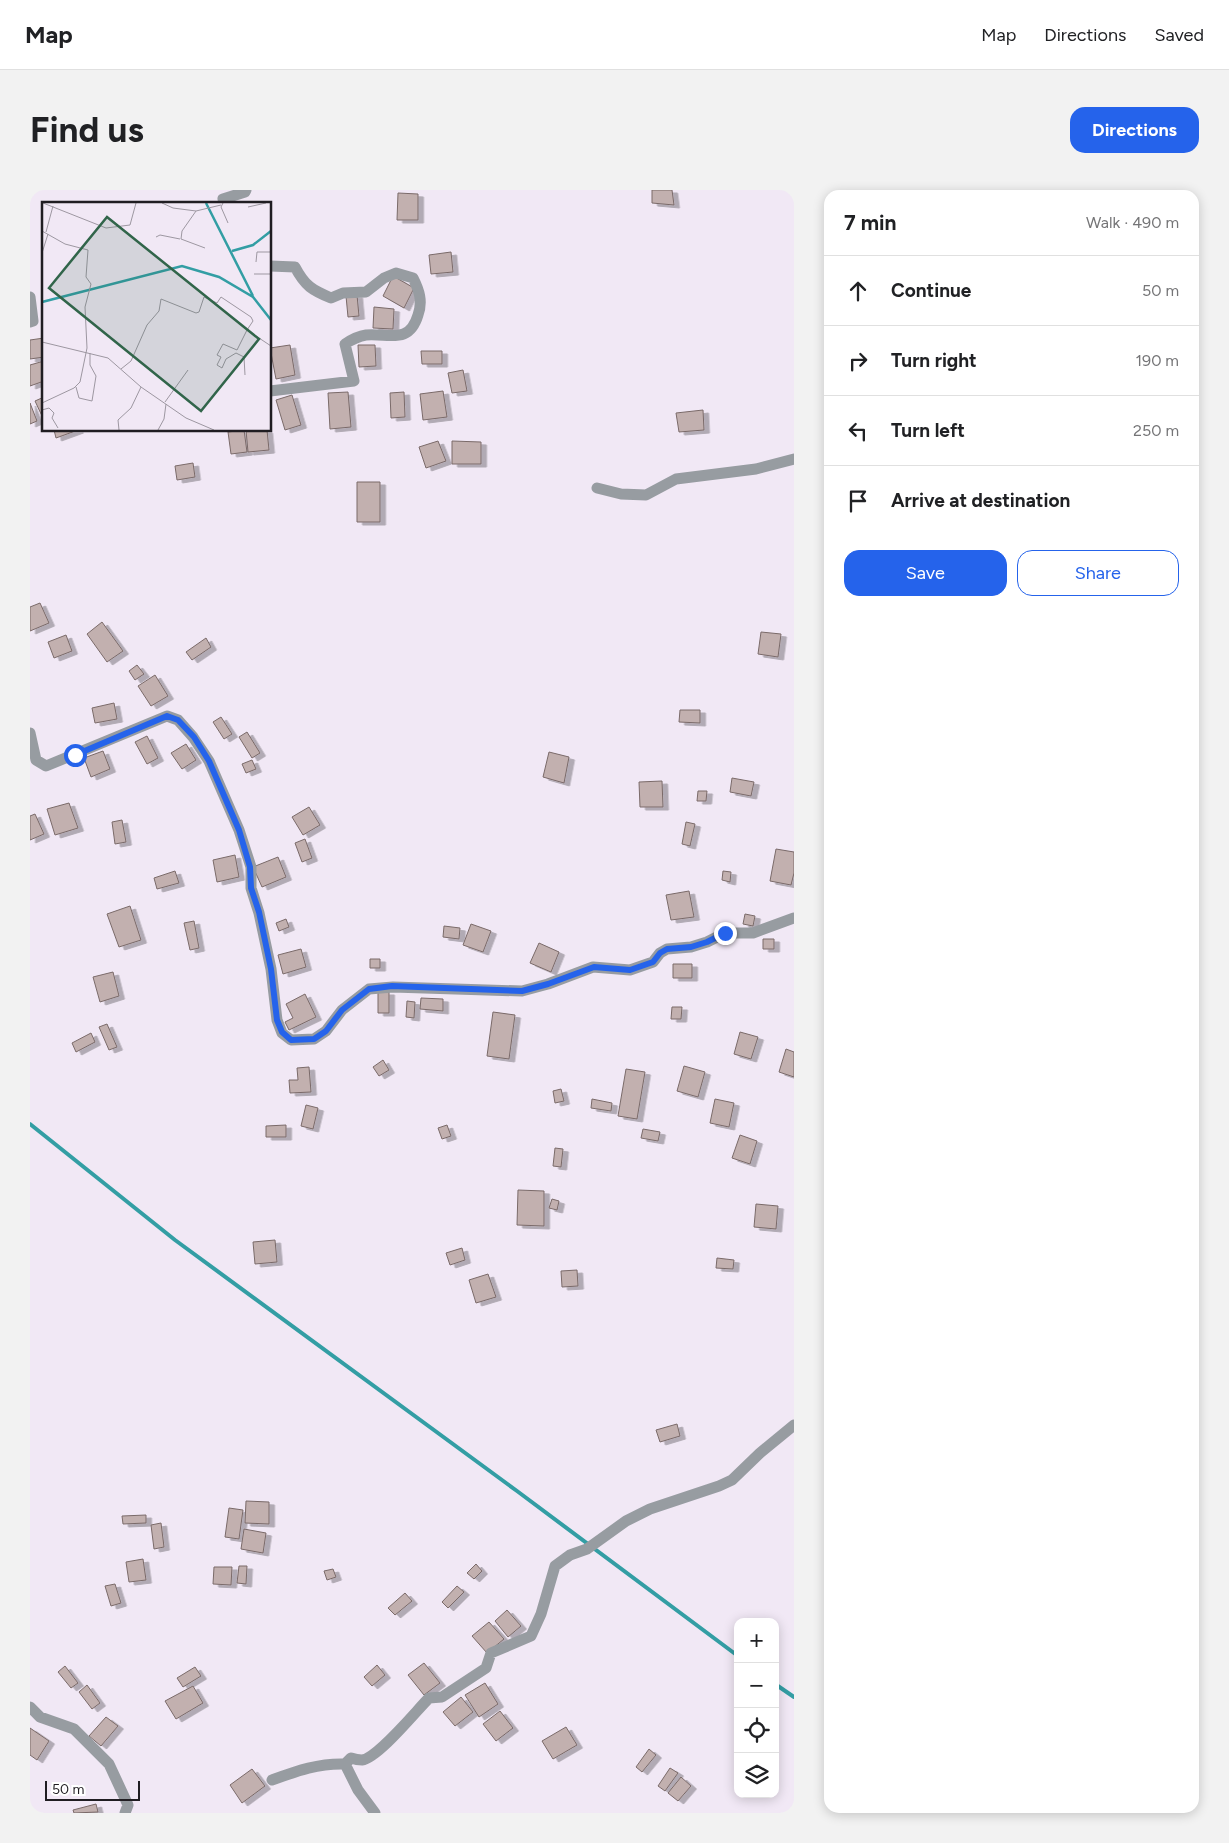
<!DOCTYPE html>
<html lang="en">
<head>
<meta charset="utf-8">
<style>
  body { margin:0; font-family:Figtree,sans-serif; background:#f2f2f2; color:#202124 }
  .controls { position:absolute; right:15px; bottom:15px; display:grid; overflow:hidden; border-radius:10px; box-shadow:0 2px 12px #0003 }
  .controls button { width:45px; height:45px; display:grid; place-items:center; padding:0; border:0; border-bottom:1px solid #e0e0e0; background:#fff; color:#202124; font:25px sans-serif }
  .scale { position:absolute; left:15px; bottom:12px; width:95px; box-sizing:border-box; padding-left:5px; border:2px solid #201d22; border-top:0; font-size:14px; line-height:18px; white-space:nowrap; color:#201d22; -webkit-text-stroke:4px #fff; paint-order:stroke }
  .stop { position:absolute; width:15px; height:15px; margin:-11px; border:4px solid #2563eb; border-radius:50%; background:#fff }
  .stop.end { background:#2563eb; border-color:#fff; box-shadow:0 1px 5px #0008 }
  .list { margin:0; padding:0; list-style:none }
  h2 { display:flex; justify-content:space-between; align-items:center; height:65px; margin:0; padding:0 20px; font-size:21px }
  h2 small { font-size:16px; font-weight:400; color:#757577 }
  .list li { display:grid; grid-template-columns:32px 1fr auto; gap:15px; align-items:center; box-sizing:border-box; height:70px; padding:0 20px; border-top:1px solid #e0e0e0 }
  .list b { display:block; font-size:19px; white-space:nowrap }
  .list em { font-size:16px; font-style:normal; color:#757577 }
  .actions { display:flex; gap:10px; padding:15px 20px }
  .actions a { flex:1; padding:11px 0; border:1px solid #2563eb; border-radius:15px; text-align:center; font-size:18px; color:#2563eb }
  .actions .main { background:#2563eb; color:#fff }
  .icon { flex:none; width:28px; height:28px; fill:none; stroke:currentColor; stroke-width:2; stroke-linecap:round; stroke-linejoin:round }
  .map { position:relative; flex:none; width:764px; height:1623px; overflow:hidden; border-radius:15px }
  header { display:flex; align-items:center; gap:30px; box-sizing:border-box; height:70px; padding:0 25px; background:#fff; border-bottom:1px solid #e0e0e0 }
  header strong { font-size:24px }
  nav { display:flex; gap:28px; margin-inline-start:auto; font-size:18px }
  .intro { display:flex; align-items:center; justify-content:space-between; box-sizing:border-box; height:120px; padding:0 30px }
  h1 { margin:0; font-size:35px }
  .button { padding:12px 22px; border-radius:15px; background:#2563eb; color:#fff; font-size:18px; font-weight:700 }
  main { display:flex; gap:30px; padding:0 30px }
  aside { flex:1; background:#fff; border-radius:15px; box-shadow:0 2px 12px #0003 }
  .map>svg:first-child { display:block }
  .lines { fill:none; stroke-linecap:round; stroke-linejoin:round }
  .stream { stroke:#339ea4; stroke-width:4 }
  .building { fill:#c2b0af; stroke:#7a6a69; filter:url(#shadow) }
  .minor { stroke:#979ca1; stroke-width:11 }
  .route { stroke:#2563eb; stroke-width:6 }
  .inset-river { fill:none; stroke:#339ea4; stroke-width:2.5 }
  .inset-road { fill:none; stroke:#9d97a1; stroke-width:1 }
  .view { fill:#31654a; fill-opacity:0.15; stroke:#31654a; stroke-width:2.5 }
  .inset-edge { fill:none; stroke:#201d22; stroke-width:2.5 }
</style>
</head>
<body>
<header>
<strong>Map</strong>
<nav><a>Map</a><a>Directions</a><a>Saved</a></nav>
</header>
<div class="intro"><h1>Find us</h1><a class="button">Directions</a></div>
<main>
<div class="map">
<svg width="764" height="1623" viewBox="0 0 764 1623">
  <defs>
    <filter id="shadow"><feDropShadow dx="5.5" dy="3" stdDeviation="0" flood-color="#0004"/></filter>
  </defs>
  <rect width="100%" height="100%" fill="#f1e8f5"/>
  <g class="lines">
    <path class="stream" d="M0 934 145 1050 487 1301 708 1466
      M745 1494 764 1507"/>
  </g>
  <path class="building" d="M622 0H642L644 15 622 13Z
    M368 3 388 4V30H367Z
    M421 62 423 82 401 84 399 65Z
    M363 86 384 98 374 118 353 106Z
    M327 105 329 126 318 127 316 106Z
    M344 117 364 119 363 139 343 138Z
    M14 148V167L0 169V150Z
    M260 155 265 185 246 189 240 158Z
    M328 155H345L346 176 329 177Z
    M391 161H412V174H392Z
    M14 171V191L0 196V175Z
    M433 180 437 201 422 203 418 183Z
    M413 201 417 227 393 230 390 204Z
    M318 202 321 237 300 239 298 203Z
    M374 202 375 227 361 228 360 203Z
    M262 205 271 235 255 240 246 210Z
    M14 207V226H12L5 211Z
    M0 213 7 231 0 234Z
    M673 220 674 240 649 242 646 223Z
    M24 240H48L26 248Z
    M214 240 217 262 201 264 198 242Z
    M216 240H237L239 260 218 262Z
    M408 251 416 271 396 278 389 257Z
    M422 251 451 252V274H422Z
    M163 273 165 287 147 290 145 276Z
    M327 292H350V332H327Z
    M10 413 19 433 0 441V417Z
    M72 432 93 461 77 472 57 444Z
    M731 442 751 444 748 467 728 464Z
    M36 445 42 461 24 468 18 452Z
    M176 448 181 457 162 470 156 462Z
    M107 475 114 484 105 490 99 481Z
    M125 485 138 506 121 516 108 496Z
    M84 513 87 529 65 533 62 518Z
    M650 520H670V533L649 532Z
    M191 527 202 544 194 549 183 532Z
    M217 542 230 563 222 568 209 547Z
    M117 546 128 568 117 574 105 552Z
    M156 554 166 570 152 579 141 563Z
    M73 561 80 579 61 587 54 568Z
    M519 562 539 567 534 593 513 587Z
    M222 570 226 579 216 583 212 574Z
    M702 588 724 592 721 606 700 602Z
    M632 591 633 617H610L609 592Z
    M668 601H677L676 611H667Z
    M39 613 48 638 25 645 17 619Z
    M279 617 290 635 273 645 262 627Z
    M5 624 14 644 0 650V626Z
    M92 630 96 652 85 654 82 632Z
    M656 632 665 634 660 656 652 654Z
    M275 649 282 668 272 672 265 653Z
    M746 659 764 662V683L761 695 740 691Z
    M205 665 209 687 187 692 183 670Z
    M248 667 256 687 232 697 223 677Z
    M145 681 149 693 127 699 124 688Z
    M693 681 701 682 700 692 692 690Z
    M659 701 664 727 641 730 636 705Z
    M100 716 111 750 89 757 77 724Z
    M715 724 725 726 723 736 713 734Z
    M256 729 259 737 249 741 246 733Z
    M164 731 169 758 160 760 154 733Z
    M441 734 461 741 453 762 433 755Z
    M414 736 430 738 429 749 413 747Z
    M733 749H744V759H733Z
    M509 753 529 762 521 782 500 773Z
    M271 759 276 777 253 784 248 765Z
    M340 769H350V778H340Z
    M643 774H662V788H643Z
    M83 782 89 806 70 812 63 787Z
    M348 802H359V823H348Z
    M275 804 286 827 259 840 255 832 263 828 256 814Z
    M391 808 413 809V821L390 819Z
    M377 811 385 812 384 828 376 827Z
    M642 817H652L651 829H641Z
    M463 822 485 825 479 869 457 866Z
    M77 834 87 857 79 860 69 837Z
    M710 842 728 847 721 869 704 864Z
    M61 843 65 852 46 862 42 853Z
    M756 859 764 862V887L749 882Z
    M353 870 359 880 349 886 343 877Z
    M654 876 675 882 668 907 647 901Z
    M279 877 281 902 260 903 259 890H268L267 878Z
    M596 879 615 882 607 929 588 926Z
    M531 899 534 911 525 913 523 901Z
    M562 909 582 913 581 921 561 918Z
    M685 909 704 913 699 937 680 933Z
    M276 915 288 918 283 939 271 936Z
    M256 935V947H236V936Z
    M417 935 421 946 412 949 408 938Z
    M613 939 630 942 628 951 611 948Z
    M710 945 727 951 720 974 702 968Z
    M525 958 533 959 531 977 523 976Z
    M488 1000 514 1001V1036L487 1035Z
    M522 1009 529 1011 527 1020 519 1018Z
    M726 1014 748 1016 746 1039 724 1037Z
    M245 1050 247 1072 225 1074 223 1052Z
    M432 1058 435 1070 420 1075 416 1063Z
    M687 1068 704 1070 703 1079 686 1078Z
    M547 1080 548 1096 532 1097 531 1081Z
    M458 1084 466 1107 446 1113 439 1090Z
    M647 1234 650 1246 630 1252 626 1240Z
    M216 1311 239 1312V1334L215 1333Z
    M199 1318 213 1320 209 1349 195 1347Z
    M116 1325V1333L93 1334 92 1326Z
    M131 1333 134 1357 124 1359 121 1335Z
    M214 1339 236 1343 233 1363 211 1359Z
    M113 1369 116 1390 99 1392 96 1372Z
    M446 1374 452 1381 444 1389 437 1383Z
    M209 1376H217L216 1394 207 1393Z
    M184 1377H202L201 1395 183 1394Z
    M303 1379 306 1387 297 1390 294 1381Z
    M85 1394 91 1413 81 1416 75 1396Z
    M427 1396 434 1402 418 1418 412 1412Z
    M375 1403 382 1411 365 1425 358 1418Z
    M477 1420 491 1436 478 1447 465 1431Z
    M459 1432 474 1449 457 1463 442 1446Z
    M394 1473 410 1493 394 1505 378 1485Z
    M347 1475 355 1485 342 1496 334 1487Z
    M35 1476 48 1493 41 1498 28 1482Z
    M165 1477 171 1486 153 1497 147 1488Z
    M455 1493 468 1514 449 1527 435 1505Z
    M57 1495 70 1513 62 1519 49 1502Z
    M163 1496 173 1513 146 1529 135 1511Z
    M431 1507 443 1522 425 1536 413 1522Z
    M470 1521 483 1538 466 1551 453 1534Z
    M76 1527 88 1536 71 1556 59 1546Z
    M536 1537 547 1555 523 1569 512 1551Z
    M0 1538 19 1551 7 1570 0 1565Z
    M619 1559 626 1565 612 1582 606 1577Z
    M640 1578 648 1583 635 1601 628 1596Z
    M222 1579 235 1596 212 1613 200 1595Z
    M651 1587 661 1596 648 1611 638 1603Z
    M66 1614 68 1622 44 1623 43 1620Z"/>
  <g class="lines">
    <path class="minor" d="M194 14 193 9 215 2 216 0
      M240 76 265 77C275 96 282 100 301 108L313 103 336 102 354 88 366 83 383 88C389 100 393 111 388 125 379 155 359 143 336 145 329 146 321 150 315 154L324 191 240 201
      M0 107 3 131 0 132
      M567 298 591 304 616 305 646 289 726 279 764 269
      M0 543 6 570 16 576 137 526 148 530 163 547 179 571 209 640 221 677V698L229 723 241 779 247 830 252 843 261 850 284 849 296 841 312 820 339 799 363 797 492 801 518 794 563 777 600 780 623 772 630 763 637 759 661 757 677 752 695 743H723L764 728
      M0 1517 10 1527 44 1539 79 1574 98 1615 95 1623
      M242 1590C267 1581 289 1573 315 1574
      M345 1623 328 1600 315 1574 321 1568C324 1569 329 1570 332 1570 348 1568 386 1521 399 1508L412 1507 456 1478 461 1463 501 1446 511 1424 525 1376 540 1365 557 1359 596 1331 620 1319 689 1296 702 1290 730 1263 764 1235"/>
  </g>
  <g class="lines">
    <path class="route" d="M45 565 137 526 148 530 164 547 179 571 209 640 220 677 221 698 229 722 241 779 247 830 252 842 261 850 284 849 296 841 312 820 339 799 362 796 492 801 518 794 564 777 600 780 623 772 630 763 637 759 661 757 677 752 695 743"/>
  </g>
  <g transform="translate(12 12)">
    <rect width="229" height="229" fill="#f1e8f5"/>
    <path class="inset-river" d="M164 1 211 94M190 49 211 43 229 29M0 100 140 64 177 75 211 95 229 118"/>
    <path class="inset-road" d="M1 1 64 26 88 23 94 1M120 1 131 6 154 9M181 1 179 5 186 21M206 5 224 1M0 29 23 42 46 48 44 75 49 82 43 105 45 146 38 180 32 186 0 201M4 30 11 4M114 35 118 33 138 37M163 46 139 37 140 29 154 9 179 3M0 51 6 32M214 60 215 50H229M212 72H229M0 140 66 156 99 185 144 216 172 228M79 167 89 159 105 123 117 109 119 97 154 111 157 110 162 95 175 101 179 95 209 115 211 119 205 128 229 144M203 173 202 155 194 151 184 157 180 166 175 163 179 155 175 153 181 142 195 148 205 128M34 185 37 196 50 199 54 174 48 163V151M123 200 146 168M0 208 7 206 12 211 10 216 16 226M77 228 76 218 89 206 99 185M116 228 122 217 124 202"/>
    <path class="view" d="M65 15 217 137 159 209 7 86Z"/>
    <rect width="229" height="229" class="inset-edge"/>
  </g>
</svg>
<div class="controls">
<button>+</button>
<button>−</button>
<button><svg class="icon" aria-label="locate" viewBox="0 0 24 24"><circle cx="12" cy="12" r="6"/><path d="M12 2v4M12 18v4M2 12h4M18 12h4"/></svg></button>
<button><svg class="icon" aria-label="layers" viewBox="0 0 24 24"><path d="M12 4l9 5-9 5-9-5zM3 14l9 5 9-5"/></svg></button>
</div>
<div class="scale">50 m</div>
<div class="stop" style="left:45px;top:565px"></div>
<div class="stop end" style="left:695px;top:743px"></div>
</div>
<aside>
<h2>7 min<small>Walk · 490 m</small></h2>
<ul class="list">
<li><svg class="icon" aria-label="ahead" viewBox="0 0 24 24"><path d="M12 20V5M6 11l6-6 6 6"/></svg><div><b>Continue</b></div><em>50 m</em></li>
<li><svg class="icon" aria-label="right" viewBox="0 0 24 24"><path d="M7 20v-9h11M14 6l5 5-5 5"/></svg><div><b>Turn right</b></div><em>190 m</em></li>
<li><svg class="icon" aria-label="left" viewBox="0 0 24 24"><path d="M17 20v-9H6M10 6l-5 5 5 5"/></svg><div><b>Turn left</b></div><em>250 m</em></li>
<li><svg class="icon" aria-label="arrive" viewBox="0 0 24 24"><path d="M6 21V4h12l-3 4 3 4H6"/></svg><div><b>Arrive at destination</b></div></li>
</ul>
<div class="actions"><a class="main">Save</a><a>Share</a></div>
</aside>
</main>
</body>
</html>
